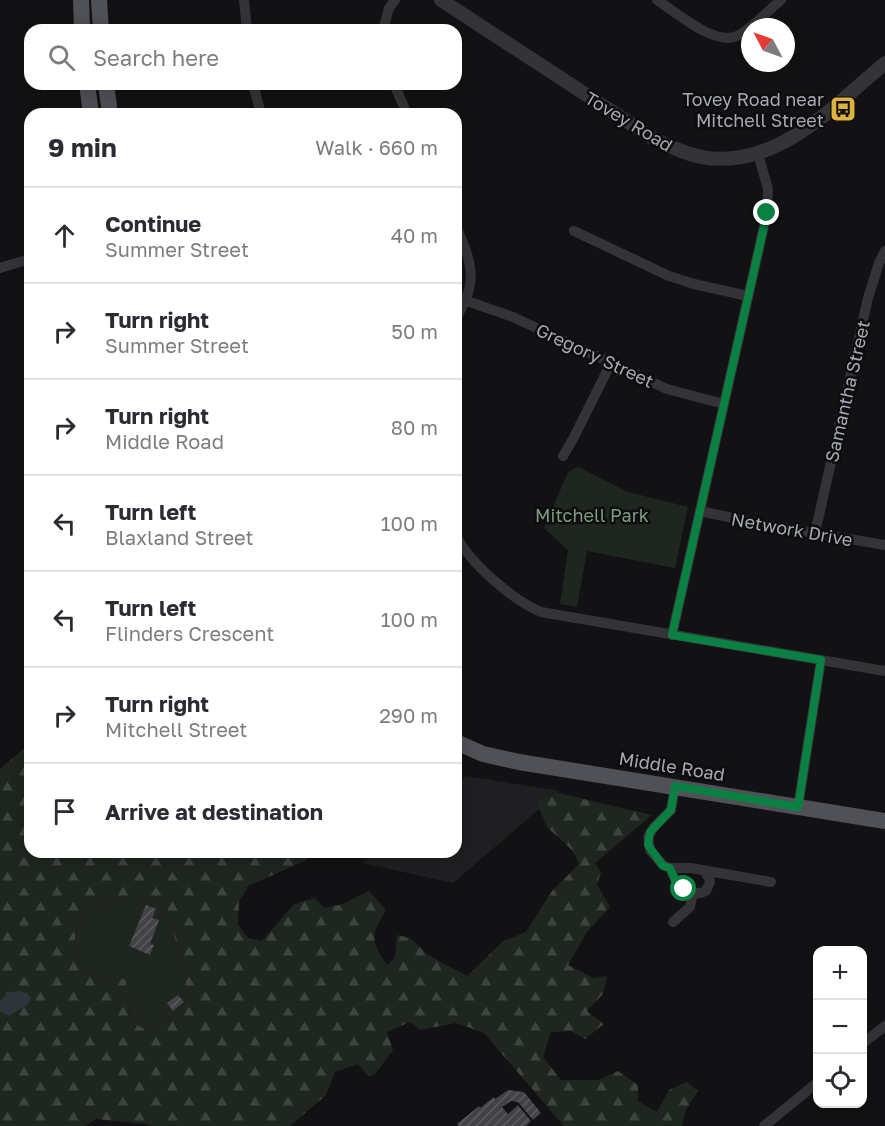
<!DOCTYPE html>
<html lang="en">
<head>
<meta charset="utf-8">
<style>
  body { margin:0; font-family:"Golos Text",sans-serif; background:#f7f7f7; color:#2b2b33 }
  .controls { position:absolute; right:18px; bottom:18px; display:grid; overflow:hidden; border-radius:12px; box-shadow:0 3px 15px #0003 }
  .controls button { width:54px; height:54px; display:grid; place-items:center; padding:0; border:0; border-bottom:2px solid #e1e1e2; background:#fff; color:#2b2b33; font:30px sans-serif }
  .compass { position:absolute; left:741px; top:18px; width:54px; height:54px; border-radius:50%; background:#fff; box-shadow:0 3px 15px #0003; rotate:311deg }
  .stop { position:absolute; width:18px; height:18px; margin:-14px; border:4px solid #0b8043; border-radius:50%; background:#fff }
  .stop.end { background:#0b8043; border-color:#fff; box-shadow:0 2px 6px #0008 }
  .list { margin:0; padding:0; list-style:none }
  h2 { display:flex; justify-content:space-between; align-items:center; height:78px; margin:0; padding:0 24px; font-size:26px }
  h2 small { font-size:20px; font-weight:400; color:#7c7c81 }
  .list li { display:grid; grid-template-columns:39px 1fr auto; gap:18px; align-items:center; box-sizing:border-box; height:96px; padding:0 24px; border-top:2px solid #e1e1e2 }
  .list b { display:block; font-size:22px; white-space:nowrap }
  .list p { margin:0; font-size:20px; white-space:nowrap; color:#7c7c81 }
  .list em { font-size:20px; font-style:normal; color:#7c7c81 }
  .icon { flex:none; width:33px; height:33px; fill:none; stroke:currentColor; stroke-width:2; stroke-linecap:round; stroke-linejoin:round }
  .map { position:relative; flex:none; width:885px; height:1126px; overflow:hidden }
  .search { position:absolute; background:#fff; box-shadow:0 3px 15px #0003; left:24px; top:24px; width:438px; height:66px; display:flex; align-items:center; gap:15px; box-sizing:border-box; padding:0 21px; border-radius:18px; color:#7c7c81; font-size:22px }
  .panel { position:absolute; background:#fff; box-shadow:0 3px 15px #0003; left:24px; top:108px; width:438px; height:750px; border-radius:18px }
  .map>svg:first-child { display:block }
  .built { fill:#1f1e21 }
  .green { fill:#1f2620 }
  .forest { fill:url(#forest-firs); fill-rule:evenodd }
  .water { fill:#2d343b }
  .building { fill:url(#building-hatch) }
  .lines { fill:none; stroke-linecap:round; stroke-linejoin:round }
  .minor { stroke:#343438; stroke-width:10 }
  .tertiary { stroke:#343438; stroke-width:14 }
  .primary { stroke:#505157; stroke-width:16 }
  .route { stroke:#0b8043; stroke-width:8 }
  .labels { text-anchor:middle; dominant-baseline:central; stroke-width:5; stroke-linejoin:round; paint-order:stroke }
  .poi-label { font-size:18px; fill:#a5a9b3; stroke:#0d0d0f; text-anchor:end }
  .street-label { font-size:18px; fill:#a5a9b3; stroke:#0d0d0f }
  .park-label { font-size:18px; fill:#7e9c81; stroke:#0d0d0f }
</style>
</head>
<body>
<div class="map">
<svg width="885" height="1126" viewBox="0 0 885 1126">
  <defs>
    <pattern id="forest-firs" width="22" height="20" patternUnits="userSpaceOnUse" patternTransform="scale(1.5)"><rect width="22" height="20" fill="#1f2620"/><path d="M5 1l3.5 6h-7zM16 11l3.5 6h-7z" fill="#3d433e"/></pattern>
    <pattern id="building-hatch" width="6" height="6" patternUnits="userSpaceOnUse" patternTransform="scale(1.5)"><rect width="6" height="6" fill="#424247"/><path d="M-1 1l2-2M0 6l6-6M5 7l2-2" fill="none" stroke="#5a5a5f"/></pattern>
  </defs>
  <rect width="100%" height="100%" fill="#121214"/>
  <path class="built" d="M466 776 560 791 453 883 362 863 376 852H456V785Z"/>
  <path class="green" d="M578 467 628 492 688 507 675 568 587 551 577 607 560 604 568 550 544 528 568 472Z
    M114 898C127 897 143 895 155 902 174 914 188 981 185 1003L165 1022 148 1030C135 1025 125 1016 130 1002L124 994 125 987 121 978 109 982H99L82 967 73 951C77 921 84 907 114 898Z"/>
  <path class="forest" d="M30 743V852H313L305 861 248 886 239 902 238 925 248 938 262 941 294 904 315 898 324 908 343 904 369 891 386 910C371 935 370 940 387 965L395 958 397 935 410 938 428 955 467 976 502 942 526 932 552 891 579 864 572 850 547 827 536 802 558 793 652 815 595 863 601 872 597 885 610 907 587 932 568 965 593 978 607 976 603 994 587 1011 604 1024 585 1039 571 1031 551 1032 543 1057 561 1080H598L618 1071 638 1085V1101L657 1112 669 1090 687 1082 698 1091 686 1110 682 1126H564L484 1033 456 1023 420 1030 410 1022 387 1032 393 1050 375 1074 369 1077 358 1064 335 1072 326 1095 290 1126H150L146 1124 96 1119 85 1126H0V1008L1 1011 9 992 0 1001V769ZM114 898C127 897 143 895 155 902 174 914 188 982 185 1003L165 1022 148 1030C134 1025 125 1016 130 1002L124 994 127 980 121 978 109 982H99L82 967 73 951C77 921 84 907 114 898Z"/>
  <path class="water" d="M20 991 27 993 31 998 29 1003 9 1016 0 1011V1001L9 992Z"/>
  <path class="building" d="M146 905 156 909 152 918 159 920 150 944 154 945 150 955 129 946Z
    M178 995 184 1002 173 1011 167 1003Z
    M508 1090 524 1092 541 1113 533 1120 518 1102 511 1101 502 1107 508 1114 518 1105 531 1121 526 1126H459L457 1124 479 1106 480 1108 494 1097 495 1099Z"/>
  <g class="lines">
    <path class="minor" d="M244 0 247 30
      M657 0C676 12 714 46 737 36 749 31 770 9 781 0
      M383 30 389 8 395 0
      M253 84 261 114
      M394 84 407 114
      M456 226C472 263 479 282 456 318
      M574 231 669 276 694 284 748 296
      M0 268 30 259
      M467 301 513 317 667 389 724 404
      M563 456 573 439 611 363
      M700 511 756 523 885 545
      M815 533 868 298 879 263 885 251
      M456 535C469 563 513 600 541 612L885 671
      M672 635 767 213 768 189 758 154
      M675 786 671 810 654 827 648 837 650 850 663 865 670 868H691L771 882
      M798 807 821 660
      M670 868C675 883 689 899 706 891L710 882 709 878 704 871
      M673 922 690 907 693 893
      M862 1044 885 1026
      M764 1126 818 1082"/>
    <path class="tertiary" d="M441 0 654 139C671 147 688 155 707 158 779 167 835 105 885 63"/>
    <path class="primary" d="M81 0 82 30
      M99 0 101 30
      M87 84 91 114
      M106 84 110 114
      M456 742 483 754 519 762 885 821"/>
  </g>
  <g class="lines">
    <path class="route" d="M684 889 675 880 670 868 663 866 648 845 650 832 671 810 675 786 798 807 821 660 672 635 767 213"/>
  </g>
  <defs>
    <g id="bus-square" transform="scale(1.35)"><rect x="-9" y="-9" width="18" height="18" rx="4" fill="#deb240" stroke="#0d0d0f"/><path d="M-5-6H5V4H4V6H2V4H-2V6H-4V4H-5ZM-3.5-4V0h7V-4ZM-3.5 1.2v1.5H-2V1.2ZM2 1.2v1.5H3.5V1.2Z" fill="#111"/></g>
  </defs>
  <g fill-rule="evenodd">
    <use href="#bus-square" x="843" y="109"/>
  </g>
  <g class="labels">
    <g class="poi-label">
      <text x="824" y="99">Tovey Road near<tspan x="824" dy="21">Mitchell Street</tspan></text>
    </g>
    <g class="street-label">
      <text transform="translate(629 121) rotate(31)">Tovey Road</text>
      <text transform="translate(595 355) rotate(25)">Gregory Street</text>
      <text transform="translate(847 391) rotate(-77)">Samantha Street</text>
      <text transform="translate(792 529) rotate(10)">Network Drive</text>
      <text transform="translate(672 766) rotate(9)">Middle Road</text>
    </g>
    <g class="park-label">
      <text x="592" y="515">Mitchell Park</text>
    </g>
  </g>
</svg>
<div class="controls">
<button>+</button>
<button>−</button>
<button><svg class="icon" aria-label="locate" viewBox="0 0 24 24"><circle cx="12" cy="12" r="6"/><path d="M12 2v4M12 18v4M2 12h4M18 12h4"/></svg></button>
</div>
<svg class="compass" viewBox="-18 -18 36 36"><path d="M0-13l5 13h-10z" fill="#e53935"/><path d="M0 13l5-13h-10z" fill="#7c7c81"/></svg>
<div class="stop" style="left:684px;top:889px"></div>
<div class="stop end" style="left:767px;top:213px"></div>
<div class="search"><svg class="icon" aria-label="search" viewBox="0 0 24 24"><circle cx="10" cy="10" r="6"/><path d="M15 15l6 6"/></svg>Search here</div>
<section class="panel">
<h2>9 min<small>Walk · 660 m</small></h2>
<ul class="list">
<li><svg class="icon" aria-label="ahead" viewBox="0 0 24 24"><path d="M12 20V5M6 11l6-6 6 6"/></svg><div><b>Continue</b><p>Summer Street</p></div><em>40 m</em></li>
<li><svg class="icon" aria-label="right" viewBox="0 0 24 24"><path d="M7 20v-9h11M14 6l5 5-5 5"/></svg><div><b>Turn right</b><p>Summer Street</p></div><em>50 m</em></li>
<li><svg class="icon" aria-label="right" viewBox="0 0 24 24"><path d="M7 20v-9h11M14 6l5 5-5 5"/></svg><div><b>Turn right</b><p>Middle Road</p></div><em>80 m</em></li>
<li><svg class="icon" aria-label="left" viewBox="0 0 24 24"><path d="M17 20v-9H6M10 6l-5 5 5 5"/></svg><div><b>Turn left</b><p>Blaxland Street</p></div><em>100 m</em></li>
<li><svg class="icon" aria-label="left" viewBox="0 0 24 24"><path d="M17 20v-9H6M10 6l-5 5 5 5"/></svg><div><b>Turn left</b><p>Flinders Crescent</p></div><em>100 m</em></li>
<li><svg class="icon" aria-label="right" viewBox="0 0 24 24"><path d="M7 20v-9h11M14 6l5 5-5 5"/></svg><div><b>Turn right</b><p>Mitchell Street</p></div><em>290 m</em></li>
<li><svg class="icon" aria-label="arrive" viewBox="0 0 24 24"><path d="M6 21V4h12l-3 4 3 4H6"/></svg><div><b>Arrive at destination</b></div></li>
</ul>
</section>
</div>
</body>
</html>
